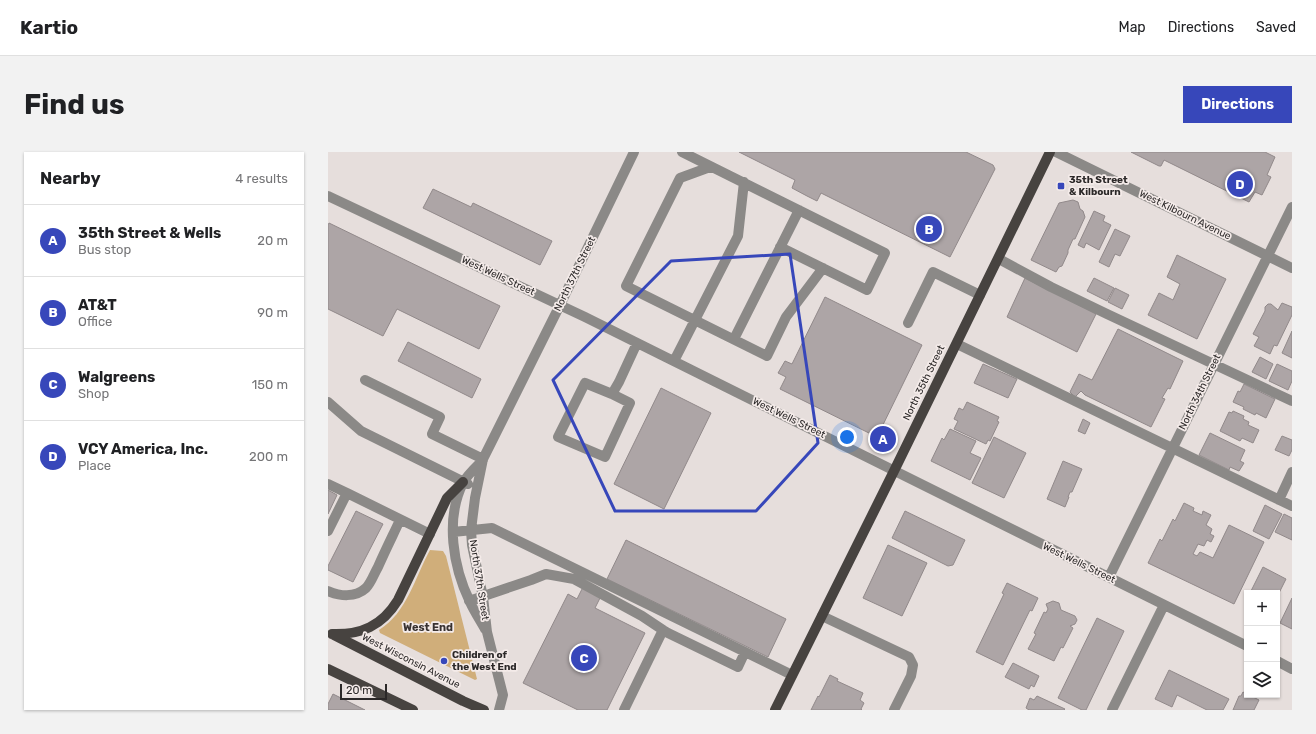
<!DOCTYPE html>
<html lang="en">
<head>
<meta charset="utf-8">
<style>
  body { margin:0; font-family:Rubik,sans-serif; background:#f2f2f2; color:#202124 }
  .controls { position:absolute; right:12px; bottom:12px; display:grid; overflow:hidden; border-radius:0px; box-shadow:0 1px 3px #0004 }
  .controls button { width:36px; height:36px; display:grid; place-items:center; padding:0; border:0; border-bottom:1px solid #e0e0e0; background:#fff; color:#202124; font:20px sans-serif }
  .scale { position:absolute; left:12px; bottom:10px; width:47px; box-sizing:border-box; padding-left:4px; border:2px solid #2b2828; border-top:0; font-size:11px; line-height:14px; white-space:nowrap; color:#2b2828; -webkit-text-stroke:3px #f4ebe9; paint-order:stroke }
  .you { position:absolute; left:519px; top:285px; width:14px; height:14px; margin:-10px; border:3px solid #fff; border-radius:50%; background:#1a73e8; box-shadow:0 0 0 6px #1a73e833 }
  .badge { display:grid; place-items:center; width:26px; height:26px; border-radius:50%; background:#3747ba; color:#fff; font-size:13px; font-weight:700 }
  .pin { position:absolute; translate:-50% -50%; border:2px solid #fff; box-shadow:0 1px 4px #0006 }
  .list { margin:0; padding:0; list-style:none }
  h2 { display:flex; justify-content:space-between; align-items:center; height:52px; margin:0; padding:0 16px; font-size:17px }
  h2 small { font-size:13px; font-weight:400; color:#757577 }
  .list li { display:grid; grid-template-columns:26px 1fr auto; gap:12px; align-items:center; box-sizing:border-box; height:72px; padding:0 16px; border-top:1px solid #e0e0e0 }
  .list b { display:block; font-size:15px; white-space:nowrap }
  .list p { margin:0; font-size:13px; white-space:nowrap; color:#757577 }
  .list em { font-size:13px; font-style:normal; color:#757577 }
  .icon { flex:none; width:22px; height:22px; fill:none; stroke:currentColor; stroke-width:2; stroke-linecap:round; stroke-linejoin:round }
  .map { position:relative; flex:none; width:964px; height:558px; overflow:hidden; border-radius:0px }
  header { display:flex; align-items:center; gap:24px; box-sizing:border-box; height:56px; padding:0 20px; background:#fff; border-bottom:1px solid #e0e0e0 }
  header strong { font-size:19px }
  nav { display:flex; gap:22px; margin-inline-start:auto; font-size:14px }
  .intro { display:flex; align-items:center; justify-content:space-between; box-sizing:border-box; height:96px; padding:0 24px }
  h1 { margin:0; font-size:28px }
  .button { padding:10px 18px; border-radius:0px; background:#3747ba; color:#fff; font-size:14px; font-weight:700 }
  main { display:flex; gap:24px; padding:0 24px }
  aside { flex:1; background:#fff; border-radius:0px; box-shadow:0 1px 3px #0004 }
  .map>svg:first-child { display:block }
  .green { fill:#d0ae7a }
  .building { fill:#ada5a6; stroke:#91898a }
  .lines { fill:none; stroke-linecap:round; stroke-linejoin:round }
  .minor { stroke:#8b8987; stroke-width:10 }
  .major { stroke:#474340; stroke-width:10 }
  .marked { fill:none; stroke:#3747ba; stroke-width:3; stroke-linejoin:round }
  .poi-dot { fill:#3747ba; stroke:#f4ebe9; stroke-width:1.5 }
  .labels { text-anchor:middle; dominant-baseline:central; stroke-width:3.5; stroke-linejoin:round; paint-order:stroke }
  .poi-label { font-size:10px; font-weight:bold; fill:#2b2828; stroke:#f4ebe9; text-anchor:start }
  .street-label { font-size:10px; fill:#2b2828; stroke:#f4ebe9 }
  .neighbourhood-label { font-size:11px; font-weight:bold; fill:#383231; stroke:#f4ebe9 }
</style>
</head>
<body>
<header>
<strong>Kartio</strong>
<nav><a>Map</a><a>Directions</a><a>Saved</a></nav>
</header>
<div class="intro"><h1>Find us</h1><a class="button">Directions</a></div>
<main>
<aside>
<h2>Nearby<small>4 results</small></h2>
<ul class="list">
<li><span class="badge">A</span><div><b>35th Street &amp; Wells</b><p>Bus stop</p></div><em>20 m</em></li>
<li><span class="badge">B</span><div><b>AT&amp;T</b><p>Office</p></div><em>90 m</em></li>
<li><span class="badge">C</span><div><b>Walgreens</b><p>Shop</p></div><em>150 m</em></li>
<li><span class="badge">D</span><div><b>VCY America, Inc.</b><p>Place</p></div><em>200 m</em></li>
</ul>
</aside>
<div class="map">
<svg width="964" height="558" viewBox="0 0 964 558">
  <rect width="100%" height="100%" fill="#e6dedc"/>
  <path class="green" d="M102 398 115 399 118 404 149 527 147 528 52 481 51 478C79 461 87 425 102 398Z"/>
  <path class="building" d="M411 0H638L665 13 667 17 622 105 493 41 489 49 479 44 464 36 467 28Z
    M803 0H937L947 5 939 23 943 25 934 43 927 40 921 50 836 8 833 14H831Z
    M105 37 143 55 145 51 224 89 212 113 95 56Z
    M745 48 750 50 752 57 755 59 757 65 747 87H745L740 98V101L734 114 731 115 728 120 703 108 731 51Z
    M766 59 777 64 775 69 783 73 771 98 758 91 756 96 750 93Z
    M1 71 172 154 151 197 69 157 55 184 0 157V73Z
    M787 77 802 84 792 104 787 102 781 115 771 110Z
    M849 103 898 127 869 187 820 163 831 141 845 148 852 132 839 125Z
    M697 126 768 162 749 200 679 165Z
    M766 126 786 136 779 149 759 139Z
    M787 136 801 143 794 157 780 150Z
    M497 145 594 193 549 285 452 237 458 225 450 221 457 209 464 212Z
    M954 151 964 155V163L949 194 946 193 942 202 926 194 931 185 925 182 937 159V155L940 152H943L950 158Z
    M790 177 855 209 842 237 840 236 834 246 837 247 823 275 757 243 753 239 747 245 742 240 751 222 764 228Z
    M964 179V206L954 201Z
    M80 190 153 227 144 246 70 209Z
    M932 205 945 212 938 227 924 220Z
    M655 212 689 227 680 246 646 231Z
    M949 212 964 219V229L960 238 941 229Z
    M916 232 947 247 938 266 928 261 927 263 915 257 916 255 905 250 910 239 912 240Z
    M333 236 383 261 336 357 286 332Z
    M639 250 671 265 669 269 671 270 662 289 660 288 658 292 626 277 630 269 626 267 631 256 635 258Z
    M905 259 916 264 915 267 921 270 920 273 931 278 925 291 914 286 912 289 892 279 901 260 904 261Z
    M755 267 762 271 757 282 750 279Z
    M622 277 648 289 642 301 653 306 642 328 603 309 614 286 616 288Z
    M882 281 917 298 912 309 916 311 911 319 902 315 901 318 871 303Z
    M954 284 964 288V298L961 304 947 298Z
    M666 285 698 301 676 346 644 331Z
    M735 309 754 317 744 340H742L740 345H741L737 355 719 347Z
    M0 338 9 343 0 362Z
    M856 351 866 356 865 359 874 363 875 359 883 363 878 373 884 377 882 382 886 384 883 390 879 388 876 394 870 392 865 402 869 404 872 400 885 406 901 373 936 390 906 452 820 411 832 387 834 389 845 367 847 369Z
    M937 353 954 362 941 387 925 379Z
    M28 359 55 372 25 430 0 418V414Z
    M577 359 637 388 625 413 620 414 564 386Z
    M956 362 964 366V388L947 380Z
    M298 388 458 467 440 505 279 427Z
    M560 393 599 411 574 464 535 446Z
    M935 415 958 427 949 445V441H922Z
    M679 431 710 446 704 459 702 458 675 513 648 500 676 442 674 441Z
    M255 435 273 444 267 456 317 481 279 558H250L195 531 240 442 249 447Z
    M964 446V477L952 471Z
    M725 449 731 451 733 458 747 464 749 468 747 472 742 474 745 476 735 496 733 495 726 509 700 497 708 482 706 481 716 460 718 461 720 457 718 452Z
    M769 466 796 479 758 558H754L730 546Z
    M685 511 711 524 706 535 703 533 701 537 677 525Z
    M841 518 901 547 895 558H879L849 543 844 555 827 547Z
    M502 523 510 527 509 529 535 541 532 548 536 551 533 557 534 558H483L490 544 491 545Z
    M915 540 931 548 926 558H905L911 544H913Z
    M5 542 37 558H0V552Z
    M709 544 737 557 736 558H701L698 556 702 546 706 548Z"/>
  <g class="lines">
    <path class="minor" d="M354 0 557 101 539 138 452 95
      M728 0 964 116
      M382 15 352 26 298 134 439 204 458 165 495 116
      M0 44 257 165 919 494
      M671 107 723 135 779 162 964 249
      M580 171 605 120 652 143
      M406 187 471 58
      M629 192 964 354
      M346 209 410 84 416 30
      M37 228 112 265 104 282 155 307
      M284 242 302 251 277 305 230 285 257 231 284 242 291 230 309 191
      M0 250 33 279 140 332
      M155 308C148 315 139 323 135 331 117 367 125 415 142 450 146 459 152 468 157 477
      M0 332 19 341 0 379
      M19 341 102 382
      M951 348 964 320
      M125 380 164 376 464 523
      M781 425 964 55
      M0 439C12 444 27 446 38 436 43 431 46 422 50 415 57 399 65 383 72 368
      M141 449 203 428 218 422 246 427 314 464 335 478
      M494 464 581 505 585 513 583 524 566 558
      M949 509 964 517
      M171 558 175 543 159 480 155 445 144 393 143 378 147 346 155 307 232 153 306 0
      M296 558 335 478 340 481 410 515 417 500
      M784 558 836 453"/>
    <path class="major" d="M4 482C33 483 54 474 70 448L119 346 135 330
      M6 483 135 549 156 558
      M0 517 85 558
      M447 558 566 319 722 0"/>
  </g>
  <path class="marked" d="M462 102 490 291 428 359H287L225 228 343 109Z"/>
  <g class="poi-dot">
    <rect x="729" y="30" width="8" height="8" rx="2"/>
    <circle cx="116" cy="509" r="4"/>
  </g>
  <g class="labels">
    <g class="poi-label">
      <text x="741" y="28">35th Street<tspan x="741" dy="12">&amp; Kilbourn</tspan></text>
      <text x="124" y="503">Children of<tspan x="124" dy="12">the West End</tspan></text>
    </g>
    <g class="street-label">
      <text transform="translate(857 63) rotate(26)">West Kilbourn Avenue</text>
      <text transform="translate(247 122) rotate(-64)">North 37th Street</text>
      <text transform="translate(170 124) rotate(25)">West Wells Street</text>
      <text transform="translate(596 231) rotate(-64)">North 35th Street</text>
      <text transform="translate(872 240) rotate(-64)">North 34th Street</text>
      <text transform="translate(461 266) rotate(26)">West Wells Street</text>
      <text transform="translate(751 411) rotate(26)">West Wells Street</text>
      <text transform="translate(151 428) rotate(81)">North 37th Street</text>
      <text transform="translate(83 509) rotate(27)">West Wisconsin Avenue</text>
    </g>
    <g class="neighbourhood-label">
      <text x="100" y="475">West End</text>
    </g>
  </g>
</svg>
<div class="controls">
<button>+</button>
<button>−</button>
<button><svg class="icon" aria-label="layers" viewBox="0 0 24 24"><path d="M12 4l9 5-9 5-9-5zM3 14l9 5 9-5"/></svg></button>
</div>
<div class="scale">20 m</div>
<div class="you"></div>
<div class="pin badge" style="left:555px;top:287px">A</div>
<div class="pin badge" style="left:601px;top:77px">B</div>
<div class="pin badge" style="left:256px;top:506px">C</div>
<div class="pin badge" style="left:912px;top:32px">D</div>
</div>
</main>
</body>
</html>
